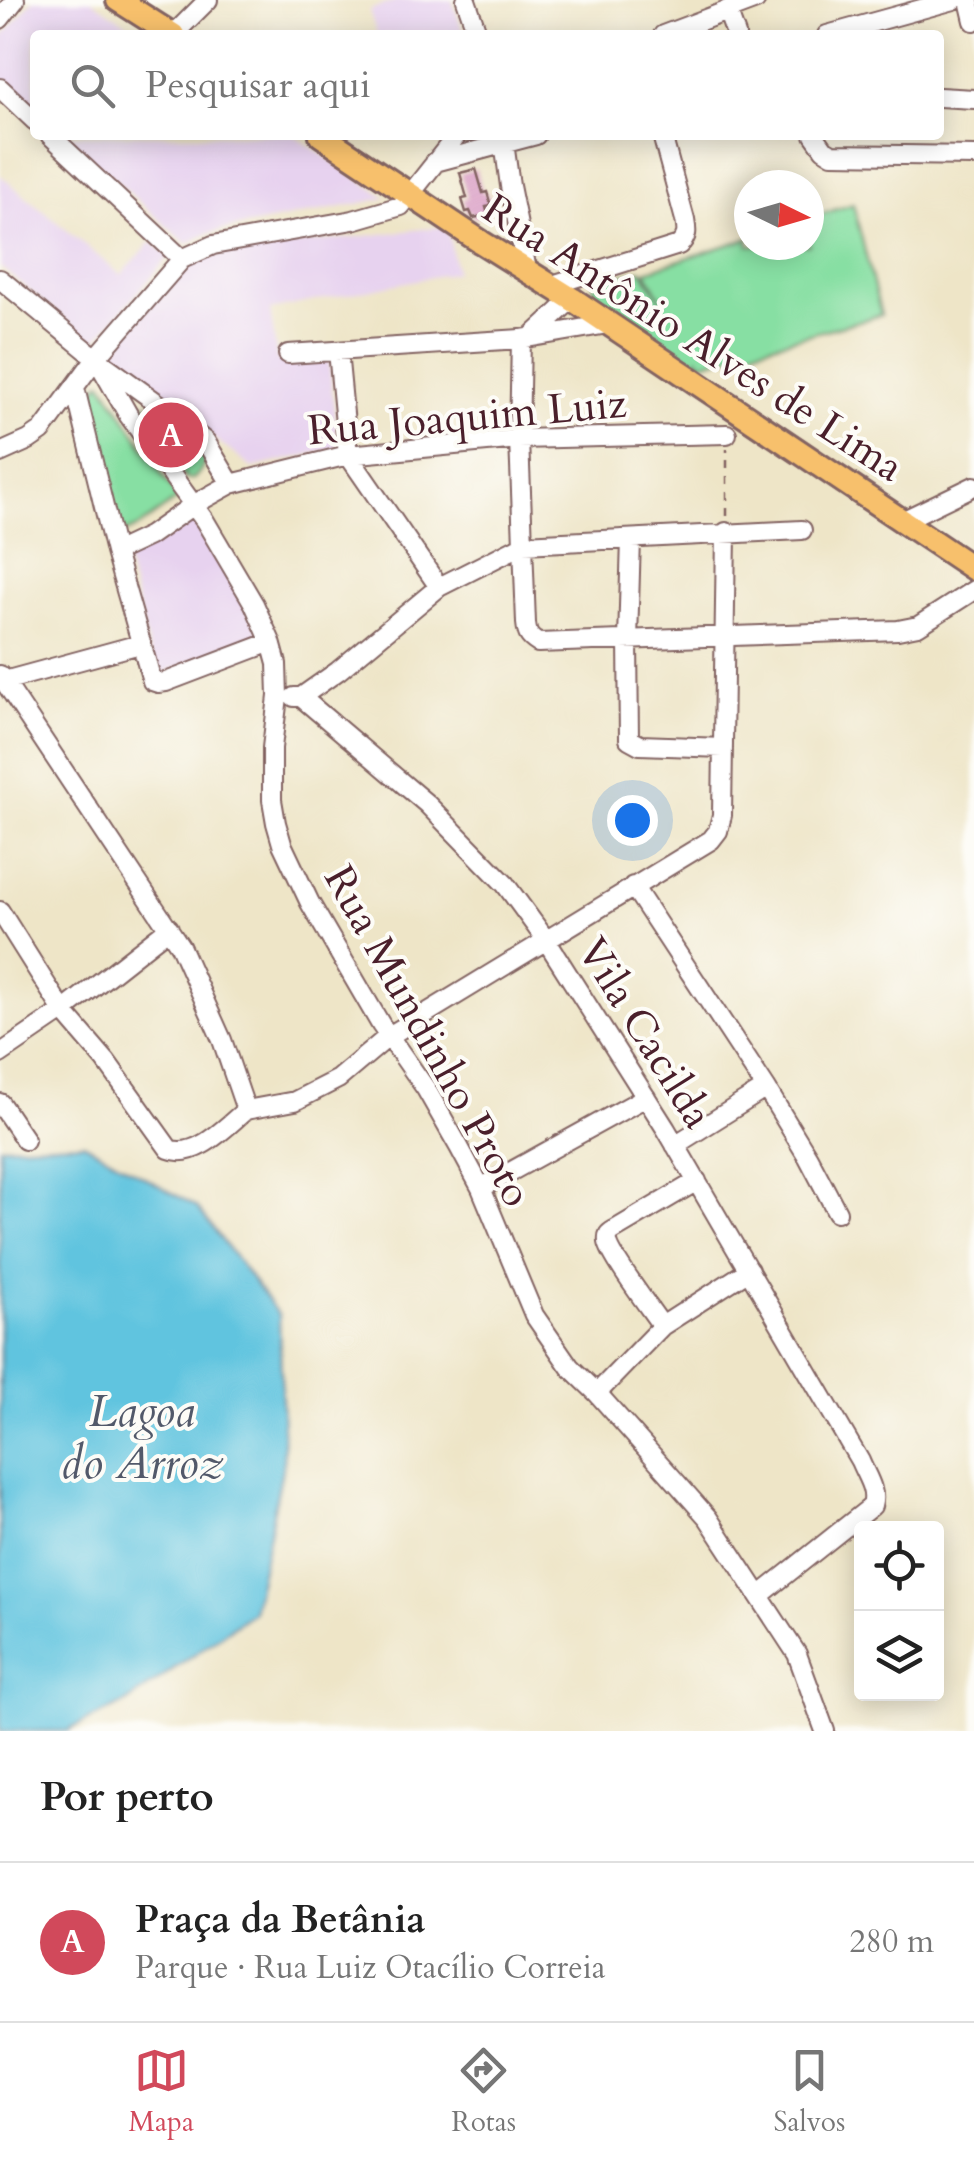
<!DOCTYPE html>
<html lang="pt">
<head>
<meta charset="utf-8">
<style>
  body { margin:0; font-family:Cardo,serif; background:#f6f6f6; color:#222 }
  .controls { position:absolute; right:30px; bottom:30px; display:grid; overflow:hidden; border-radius:10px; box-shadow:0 5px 25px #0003 }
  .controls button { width:90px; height:90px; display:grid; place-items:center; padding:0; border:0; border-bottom:2px solid #e0e0e0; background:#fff; color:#222; font:50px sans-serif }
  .compass { position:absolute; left:734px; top:170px; width:90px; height:90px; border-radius:50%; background:#fff; box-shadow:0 5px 25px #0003; rotate:95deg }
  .you { position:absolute; left:632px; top:820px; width:35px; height:35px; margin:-25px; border:8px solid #fff; border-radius:50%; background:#1a73e8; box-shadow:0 0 0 15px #1a73e833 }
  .badge { display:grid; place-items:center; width:65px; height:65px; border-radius:50%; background:#d1495b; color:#fff; font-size:32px; font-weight:700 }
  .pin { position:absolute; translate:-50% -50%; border:5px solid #fff; box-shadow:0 2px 10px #0006 }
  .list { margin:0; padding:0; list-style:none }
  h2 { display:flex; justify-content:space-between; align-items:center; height:130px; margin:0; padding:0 40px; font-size:42px }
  h2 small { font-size:32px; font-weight:400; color:#767676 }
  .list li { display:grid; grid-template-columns:65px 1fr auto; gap:30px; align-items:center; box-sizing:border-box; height:160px; padding:0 40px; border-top:2px solid #e0e0e0 }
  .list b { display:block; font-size:38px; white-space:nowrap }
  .list p { margin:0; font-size:32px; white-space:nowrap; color:#767676 }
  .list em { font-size:32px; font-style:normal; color:#767676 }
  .icon { flex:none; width:55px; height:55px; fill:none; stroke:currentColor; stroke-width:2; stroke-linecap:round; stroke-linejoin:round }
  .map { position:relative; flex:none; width:974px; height:1731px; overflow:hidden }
  .search { position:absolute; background:#fff; box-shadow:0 5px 25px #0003; left:30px; right:30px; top:30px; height:110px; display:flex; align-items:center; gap:25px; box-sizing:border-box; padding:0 35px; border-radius:10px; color:#767676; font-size:38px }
  .sheet { height:290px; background:#fff }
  nav { display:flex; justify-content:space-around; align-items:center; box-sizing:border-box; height:140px; border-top:2px solid #e0e0e0; background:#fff; font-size:28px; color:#767676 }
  nav a { display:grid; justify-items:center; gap:5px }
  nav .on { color:#d1495b }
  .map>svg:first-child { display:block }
  .built { fill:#e7d2ef }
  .green { fill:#87dfa3; stroke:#687f67; stroke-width:2.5 }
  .water { fill:#61c4df; stroke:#567285; stroke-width:2.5 }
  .building { fill:#d289ba }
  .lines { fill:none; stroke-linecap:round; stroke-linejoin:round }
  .minor-casing { stroke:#836462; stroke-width:22 }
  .major-casing { stroke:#836462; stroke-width:28 }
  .path { stroke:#836462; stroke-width:2.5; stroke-dasharray:8 8; stroke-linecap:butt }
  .minor { stroke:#fff; stroke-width:18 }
  .major { stroke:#f7c06c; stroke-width:22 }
  .labels { text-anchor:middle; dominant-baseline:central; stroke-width:8; stroke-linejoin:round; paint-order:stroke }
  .street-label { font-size:42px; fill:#4a1f2b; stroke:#fdfcf7 }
  .water-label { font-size:45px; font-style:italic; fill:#52596a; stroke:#fdfcf7 }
</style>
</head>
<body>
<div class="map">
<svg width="974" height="1731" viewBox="0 0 974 1731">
  <rect width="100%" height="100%" fill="#fdfcf7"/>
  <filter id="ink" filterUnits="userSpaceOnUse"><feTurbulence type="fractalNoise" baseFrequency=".01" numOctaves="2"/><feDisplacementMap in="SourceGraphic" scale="20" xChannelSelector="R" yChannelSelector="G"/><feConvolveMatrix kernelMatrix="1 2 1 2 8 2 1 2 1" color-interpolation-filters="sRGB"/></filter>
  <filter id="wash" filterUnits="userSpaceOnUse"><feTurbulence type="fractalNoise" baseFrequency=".0048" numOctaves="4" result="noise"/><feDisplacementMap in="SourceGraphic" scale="40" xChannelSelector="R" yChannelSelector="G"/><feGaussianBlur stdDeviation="2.25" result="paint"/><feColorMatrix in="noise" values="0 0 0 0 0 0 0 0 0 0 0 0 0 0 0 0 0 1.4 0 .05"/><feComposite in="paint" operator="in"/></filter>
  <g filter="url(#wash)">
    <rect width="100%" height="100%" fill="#eee5c7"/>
    <path class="built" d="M33 0H91L144 35H35V110L0 78V40Z
      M397 0H452L464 35H377L369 10Z
      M64 135H293L387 198 209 233 187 244Z
      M0 175 121 275 151 242 170 256 94 342 0 267Z
      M447 226 456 272 270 310 277 359 329 360 338 448 252 468 109 357 168 282 202 256Z
      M192 516 234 586 262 637 156 676 125 556 159 543Z"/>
    <path class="green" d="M853 204 881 315 702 363 697 356 700 364 690 367C666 351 600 314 593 287L597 281 642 270 664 304 646 271 749 238V245H809V218Z
      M102 382 178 499 137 528 119 536 83 403 87 395Z
      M144 404 152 406 208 455 199 473 193 479H186L146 420 140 409Z"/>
    <path class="water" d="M84 1143 197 1207 279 1316 284 1460 253 1612 126 1703 67 1731H0V1146Z"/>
    <g id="blocks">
      <path class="building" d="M476 169 483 193 487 192 491 206 486 207 488 215 473 218 470 211 466 212 462 199 467 198 460 173Z"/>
    </g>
  </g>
  <g filter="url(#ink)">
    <use href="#blocks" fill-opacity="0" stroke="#836462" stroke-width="2.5"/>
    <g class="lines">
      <g class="minor-casing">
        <path id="minor" d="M466 0 478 35
          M969 0 974 21
          M727 10 736 35
          M0 19 15 0
          M173 35 208 0
          M663 35 756 0
          M827 35 954 0
          M0 88 35 121
          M939 97 974 99
          M50 135 182 259
          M503 135 510 186 527 270
          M814 135 824 149 832 154 974 156
          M435 162 536 135
          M0 279 96 358 129 416 205 521 254 604 271 642 277 664 278 696 272 748V800L276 823 282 844 310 903 381 1025 426 1089 459 1147 481 1188 534 1315 570 1367 597 1393 708 1518 797 1654 825 1731
          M549 286 679 245C688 237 687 231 685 220L662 135
          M531 337 572 299
          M521 339 519 439 526 623C527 633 528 637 538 643L898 630 918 626 974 590
          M338 351 348 455 439 587
          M288 354 521 339 608 324
          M102 363 163 407 206 442 231 484
          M75 388 115 552 152 681 158 683 166 682 271 642
          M0 453 29 440 42 431 96 358 182 259 213 245 353 220 401 206 457 135
          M902 521 974 486
          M631 539 628 640 629 739 640 745 723 748
          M115 552 149 536 193 505 231 484 348 455 519 439 727 434
          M0 675 180 946 222 1040 246 1110 295 1101 338 1079 389 1036 711 840 718 831 722 815 726 532
          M4 681 140 644
          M294 697H301L338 671 439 587 524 544 802 530
          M301 697 427 804 505 884 546 940 666 1129 860 1461C866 1476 877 1490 872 1506L759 1596
          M633 886 766 1088 675 1145
          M0 911 63 1011 106 1061 169 1149C196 1160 226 1126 246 1110
          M0 1054 63 1011 169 928
          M766 1088 808 1157 837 1212
          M0 1103 25 1140
          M481 1188 646 1097
          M662 1326C652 1311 610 1256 608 1242 607 1233 609 1233 616 1229L697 1181
          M597 1393 662 1326 749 1270"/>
      </g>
      <g class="major-casing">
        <path id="major" d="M118 0 173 35
          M321 135 481 242 572 299 974 569"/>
      </g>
      <path class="path" d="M727 516V449"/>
      <use href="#minor" class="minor"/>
      <use href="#major" class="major"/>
    </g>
  </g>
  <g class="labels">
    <g class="street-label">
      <text transform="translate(693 338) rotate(33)">Rua Antônio Alves de Lima</text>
      <text transform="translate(467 417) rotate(-5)">Rua Joaquim Luiz</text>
      <text transform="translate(645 1033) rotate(58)">Vila Cacilda</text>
      <text transform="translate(428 1036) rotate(61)">Rua Mundinho Proto</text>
    </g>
    <g class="water-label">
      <text x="142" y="1411">Lagoa<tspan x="142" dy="52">do Arroz</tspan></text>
    </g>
  </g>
</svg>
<div class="controls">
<button><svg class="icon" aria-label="locate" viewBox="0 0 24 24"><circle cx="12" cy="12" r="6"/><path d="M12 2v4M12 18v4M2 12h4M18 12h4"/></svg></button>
<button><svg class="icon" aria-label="layers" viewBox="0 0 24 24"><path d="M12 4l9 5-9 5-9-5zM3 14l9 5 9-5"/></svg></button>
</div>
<svg class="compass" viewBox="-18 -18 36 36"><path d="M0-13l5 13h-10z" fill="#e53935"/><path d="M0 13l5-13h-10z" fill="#767676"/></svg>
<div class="you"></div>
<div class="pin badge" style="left:171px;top:435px">A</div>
<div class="search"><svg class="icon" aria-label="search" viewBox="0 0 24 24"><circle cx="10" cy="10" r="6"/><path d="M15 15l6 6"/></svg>Pesquisar aqui</div>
</div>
<section class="sheet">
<h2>Por perto<small></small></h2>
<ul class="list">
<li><span class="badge">A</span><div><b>Praça da Betânia</b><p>Parque · Rua Luiz Otacílio Correia</p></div><em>280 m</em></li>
</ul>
</section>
<nav>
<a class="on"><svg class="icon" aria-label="map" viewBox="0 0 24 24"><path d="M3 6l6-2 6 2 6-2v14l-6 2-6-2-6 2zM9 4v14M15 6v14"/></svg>Mapa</a>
<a><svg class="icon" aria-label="directions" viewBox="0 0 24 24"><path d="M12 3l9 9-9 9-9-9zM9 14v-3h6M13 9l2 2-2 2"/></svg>Rotas</a>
<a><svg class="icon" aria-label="saved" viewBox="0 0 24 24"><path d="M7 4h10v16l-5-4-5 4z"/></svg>Salvos</a>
</nav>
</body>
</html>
